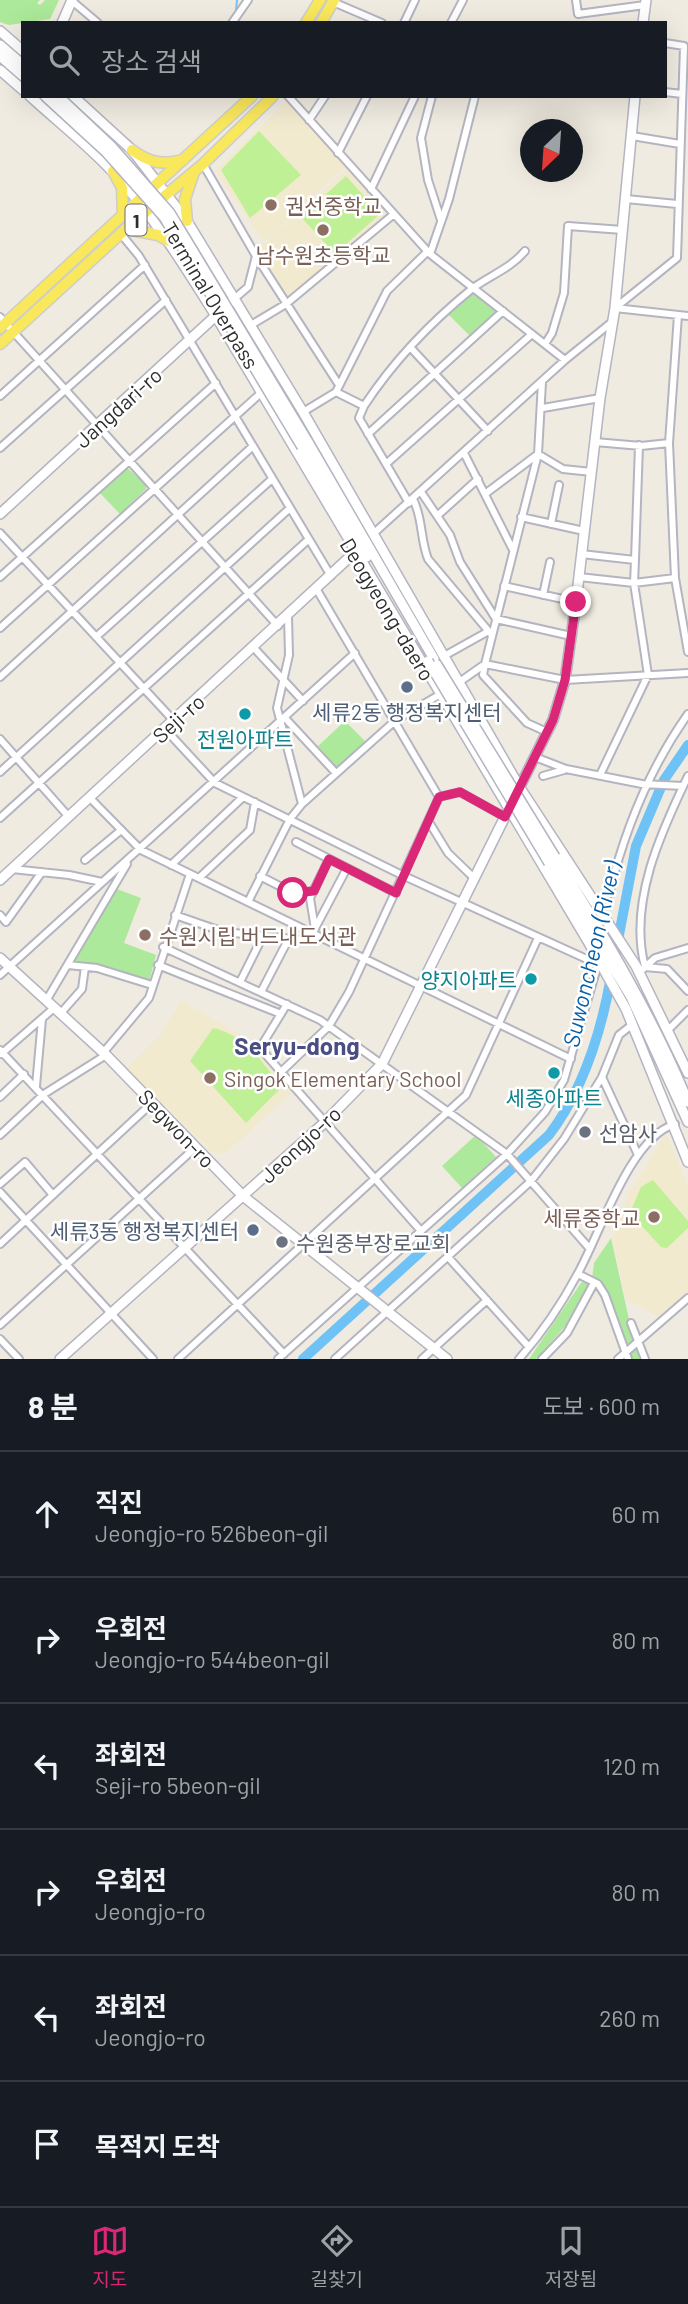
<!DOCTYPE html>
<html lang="ko">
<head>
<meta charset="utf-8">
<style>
  body { margin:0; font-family:Barlow,"Noto Sans KR",sans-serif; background:#242831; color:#f1f3f6 }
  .compass { position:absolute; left:520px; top:119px; width:63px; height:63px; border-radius:50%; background:#171b24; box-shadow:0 7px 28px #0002; rotate:205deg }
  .stop { position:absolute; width:21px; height:21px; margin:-16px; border:5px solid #db2777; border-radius:50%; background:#fff }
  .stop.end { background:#db2777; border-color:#fff; box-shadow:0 2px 7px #0008 }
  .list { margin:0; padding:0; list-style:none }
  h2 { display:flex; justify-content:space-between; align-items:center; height:91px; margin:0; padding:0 28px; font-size:30px }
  h2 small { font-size:23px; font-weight:400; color:#9ea1a6 }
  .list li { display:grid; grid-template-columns:46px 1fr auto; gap:21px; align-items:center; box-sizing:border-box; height:126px; padding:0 28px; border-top:2px solid #363941 }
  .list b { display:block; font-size:26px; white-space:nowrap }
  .list p { margin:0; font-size:23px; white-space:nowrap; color:#9ea1a6 }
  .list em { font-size:23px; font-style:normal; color:#9ea1a6 }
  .icon { flex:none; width:38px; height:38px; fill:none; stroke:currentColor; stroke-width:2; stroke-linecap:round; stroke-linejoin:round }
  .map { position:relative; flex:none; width:688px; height:1359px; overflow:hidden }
  .search { position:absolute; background:#171b24; box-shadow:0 7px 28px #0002; left:21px; right:21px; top:21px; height:77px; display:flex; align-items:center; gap:18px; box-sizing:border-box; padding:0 24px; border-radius:0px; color:#9ea1a6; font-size:26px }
  .sheet { height:847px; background:#171b24 }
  nav { display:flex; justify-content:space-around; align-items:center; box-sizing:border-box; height:98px; border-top:2px solid #363941; background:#171b24; font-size:19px; color:#9ea1a6 }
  nav a { display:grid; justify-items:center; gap:4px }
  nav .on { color:#db2777 }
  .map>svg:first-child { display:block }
  .education { fill:#f2eacf }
  .green { fill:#ace99a }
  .pitch { fill:#bff096 }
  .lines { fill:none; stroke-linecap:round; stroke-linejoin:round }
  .stream { stroke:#6fc2f6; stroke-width:2 }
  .river { stroke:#6fc2f6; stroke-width:10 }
  .street-casing { stroke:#b4b4c2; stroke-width:10 }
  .secondary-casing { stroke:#b4b4c2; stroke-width:12 }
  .primary-casing { stroke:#cdcdcd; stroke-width:13 }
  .street { stroke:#fff; stroke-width:6 }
  .secondary { stroke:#fff; stroke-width:9 }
  .primary { stroke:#f9e75c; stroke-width:10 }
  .secondary-bridge-casing { stroke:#b4b4c2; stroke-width:12; stroke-linecap:butt }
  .secondary-bridge { stroke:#fff; stroke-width:9 }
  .route { stroke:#db2777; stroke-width:9 }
  .education-dot { fill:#8d6e63; stroke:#fff; stroke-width:2.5 }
  .service-dot { fill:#5c6f8a; stroke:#fff; stroke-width:2.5 }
  .culture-dot { fill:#0f9aa8; stroke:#fff; stroke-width:2.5 }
  .worship-dot { fill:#6b7280; stroke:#fff; stroke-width:2.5 }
  .labels { text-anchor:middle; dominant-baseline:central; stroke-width:5; stroke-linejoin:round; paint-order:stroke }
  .shield { fill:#fff; stroke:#6d6d6d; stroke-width:2 }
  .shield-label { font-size:19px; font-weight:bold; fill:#2e2e2e }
  .education-label { font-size:21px; fill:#785e54; stroke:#fff; text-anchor:start }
  .street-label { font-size:21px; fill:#2e2e2e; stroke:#fff }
  .service-label { font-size:21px; fill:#4e5e75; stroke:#fff }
  .culture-label { font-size:21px; fill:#0d838f; stroke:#fff }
  .worship-label { font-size:21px; fill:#5b616d; stroke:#fff; text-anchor:start }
  .water-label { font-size:23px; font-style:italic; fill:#055eaa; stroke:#fff }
  .quarter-label { font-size:24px; font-weight:bold; fill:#4a4e82; stroke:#fff }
</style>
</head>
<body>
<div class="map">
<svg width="688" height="1359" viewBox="0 0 688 1359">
  <rect width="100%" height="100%" fill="#f0ebe0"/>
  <path class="education" d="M287 101 345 167 264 242 215 171Z
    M347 169 387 214 287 298 259 254 260 247Z
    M181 1000 255 1043 292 1087 293 1092 225 1154 212 1152 127 1068 160 1035Z
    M666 1133 688 1186V1291L660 1318 626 1299 612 1238 628 1195Z"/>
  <path class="green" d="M0 0H40L37 3 40 5 45 0H59L50 19 9 25 0 22Z
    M475 292 498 309 470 336 449 315Z
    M126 467 146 484V489L120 514 99 492Z
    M345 721 366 742 337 768 318 746Z
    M117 889 141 898 124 943 156 955 149 982 71 964Z
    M476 1135 496 1157 462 1188 442 1166Z
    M611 1238 632 1333 643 1359H632L606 1295 592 1279 594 1263Z
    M585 1281 589 1286 569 1322 536 1359H529L581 1283Z"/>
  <path class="pitch" d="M259 131 301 175 250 218 221 170Z
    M346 176 380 214 335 254 301 217Z
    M213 1028C245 1035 260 1059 279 1084V1090L246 1123 190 1061Z
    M653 1180 688 1221V1228L667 1248 661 1247 630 1213 641 1187Z"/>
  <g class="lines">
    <path class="stream" d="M236 11 237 0"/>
    <path class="river" d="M614 961 636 846 664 780 688 745
      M303 1359 549 1135C584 1089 601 1033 611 977"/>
    <g class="street-casing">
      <path id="street" d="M576 0 578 14 645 5
        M72 1 98 23
        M333 2 382 23
        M232 23 248 0
        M404 23 415 0
        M451 23 463 0
        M665 92 682 94
        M288 96 430 254 565 360
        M432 96 421 138 428 180 441 220
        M309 120 325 96
        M632 136 680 144
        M338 153 367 96
        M203 164 256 256 339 385
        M371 189 415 96
        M626 199 677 204
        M121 234 139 256 331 576
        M430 254 449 199 475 96
        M234 299 248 287 256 256
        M615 308 677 258 684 46 665 43
        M615 308 688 316
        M678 315 669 443 675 578 688 652
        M0 317 278 626
        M251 325 286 304 394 214
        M545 344 552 333 564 293 568 226 623 230
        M410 347 488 431
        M336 392 364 406 359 418 409 503
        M0 396 145 265
        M364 406C393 362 432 321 473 288 491 275 511 268 525 251
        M543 408 600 398
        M303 412 336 392 387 291 428 251
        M368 434 503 311
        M595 442 641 446 669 443
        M0 448 166 300
        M464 453 513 550
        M386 464 532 334
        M421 492 450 535 460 562 496 619 571 636
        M485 494 538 454 563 469 592 472
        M413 499C423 518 420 539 428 559L491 634
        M437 516 478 479
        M521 517 584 531
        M551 524 559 485
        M0 533 174 721
        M373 534 565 360 612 322
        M581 554 635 560 634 583 648 675 600 775
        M635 560 639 445
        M0 577 216 383
        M579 577 634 583 675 578
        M504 586 576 602
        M317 590 439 797 349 992 329 1026 281 1072 421 1231
        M543 595 550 562
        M288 617 289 655 277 708 302 804
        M0 628 262 392
        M96 637 272 479
        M254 648 303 701
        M444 656 487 632
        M0 677 253 446
        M458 683 485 664 538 454 542 382
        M285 718 335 772
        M165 729 215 783 404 876 591 961 598 959
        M547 732 527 723 483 675 485 664 565 680 688 673
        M0 739 69 817
        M535 757 566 769 642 784 683 786
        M0 772 290 508
        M543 776 564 770
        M439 797 460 792 505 817
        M90 798 141 850 571 1059
        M0 818 308 540
        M429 822 448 853 475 879
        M296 842 396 893
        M85 860 120 831
        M171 865 243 797
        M12 869 69 875 102 882
        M260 876 293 893 314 891
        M199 878 250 830 255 802
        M248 902 290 819 302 804 396 720 439 695
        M598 905 609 894C625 829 649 769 688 714
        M0 915 6 922 42 872
        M175 915 224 932 303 940 312 934 347 868
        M315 929 310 898 329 859
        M163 947 320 1020 507 1154 590 1249
        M68 965 97 968 152 985
        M158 965 281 1014
        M645 967C628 903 661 832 688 776
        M645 967 667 969 688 991
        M643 969 655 958 688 948
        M0 975 355 653
        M240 982 263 936
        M261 992 288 940
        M46 1001 127 864
        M60 1014 82 989 85 967
        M669 1029 688 1010
        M0 1050 284 1354
        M103 1053 149 998 190 874
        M1 1054 54 1008
        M281 1072 260 1048 287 1004
        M602 1077 638 1155
        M36 1086 42 1019
        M0 1097 24 1074
        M0 1135 44 1094 106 1055
        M0 1184 25 1162 53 1195
        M0 1192 153 1359
        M0 1244 152 1103
        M448 1257 529 1347
        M578 1274 598 1284 605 1295 628 1359
        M631 1323 645 1359
        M0 1325 196 1147
        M0 1339 19 1359
        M178 1359 466 1095 538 938
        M278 1359 507 1154 545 1112 564 1080 599 961
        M335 1359 531 1181 564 1139 602 1077 619 1035 633 1024
        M422 1359 487 1300
        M519 1359C541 1334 561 1305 577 1275 600 1235 629 1138 675 1124
        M542 1359 567 1333 594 1283
        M618 1359 688 1298"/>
    </g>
    <g class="secondary-casing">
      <path id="secondary" d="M62 23 72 0
        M643 23 646 0
        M0 31 23 51
        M0 45 23 65
        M0 56 23 76
        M0 70 23 90
        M30 96C57 121 88 145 113 172 154 216 184 265 216 316L589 943 626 1009 688 1162
        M73 96 132 150 187 221 303 412 520 788 636 966 688 1073
        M308 442 434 659
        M302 447 367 557
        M0 514 234 299
        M555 857C605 937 652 1015 688 1102
        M549 863 631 997 688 1122
        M0 880 354 553
        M0 958 106 1055 243 1196 447 1359
        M60 1359 323 1124 382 1064 553 720 565 680 576 602 600 398 615 308 635 96"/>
    </g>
    <g class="primary-casing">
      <path id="primary" d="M306 23 320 0
        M321 23 334 0
        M132 150C150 163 161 165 183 160
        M113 171 122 188 123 216
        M187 221 185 199 194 172
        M126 229 158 235 169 241
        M0 328 252 96
        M0 344 129 226 203 164 273 96"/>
    </g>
    <use href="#street" class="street"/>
    <use href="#secondary" class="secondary"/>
    <use href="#primary" class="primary"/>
    <g class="secondary-bridge-casing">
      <path id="secondary-bridge" d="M45 96 106 152 164 217 302 447
        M58 96 111 146 170 213 308 442
        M428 661 549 863
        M437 665 555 857"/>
    </g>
    <use href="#secondary-bridge" class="secondary-bridge"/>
  </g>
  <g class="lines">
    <path class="route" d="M293 893 314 891 329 859 396 893 439 797 460 792 505 817 553 720 565 680 576 602"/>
  </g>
  <g class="education-dot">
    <circle cx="271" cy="205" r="7"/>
    <circle cx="323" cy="230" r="7"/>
    <circle cx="145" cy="935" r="7"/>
    <circle cx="210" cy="1078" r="7"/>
    <circle cx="654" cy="1217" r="7"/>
  </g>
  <g class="service-dot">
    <circle cx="407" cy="687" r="7"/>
    <circle cx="253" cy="1230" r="7"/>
  </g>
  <g class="culture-dot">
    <circle cx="245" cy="714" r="7"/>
    <circle cx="531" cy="979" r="7"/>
    <circle cx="554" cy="1073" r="7"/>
  </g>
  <g class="worship-dot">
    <circle cx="585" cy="1132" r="7"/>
    <circle cx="282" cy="1242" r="7"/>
  </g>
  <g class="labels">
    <rect class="shield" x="125.5" y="204.5" width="21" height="31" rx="5"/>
    <g class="shield-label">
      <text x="136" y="220">1</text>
    </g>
    <g class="education-label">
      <text x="285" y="205">권선중학교</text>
      <text x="323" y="254" text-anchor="middle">남수원초등학교</text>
      <text x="159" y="935">수원시립 버드내도서관</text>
      <text x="224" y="1078">Singok Elementary School</text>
      <text x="640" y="1217" text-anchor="end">세류중학교</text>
    </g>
    <g class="street-label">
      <text transform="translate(211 295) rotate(59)">Terminal Overpass</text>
      <text transform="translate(118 407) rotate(-42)">Jangdari-ro</text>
      <text transform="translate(388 609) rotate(59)">Deogyeong-daero</text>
      <text transform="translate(178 718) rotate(-42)">Seji-ro</text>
      <text transform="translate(177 1128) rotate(46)">Segwon-ro</text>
      <text transform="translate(300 1144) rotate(-43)">Jeongjo-ro</text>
    </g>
    <g class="service-label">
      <text x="407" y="711">세류2동 행정복지센터</text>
      <text x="239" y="1230" text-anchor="end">세류3동 행정복지센터</text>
    </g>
    <g class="culture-label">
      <text x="245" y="738">전원아파트</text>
      <text x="517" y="979" text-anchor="end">양지아파트</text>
      <text x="554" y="1097">세종아파트</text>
    </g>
    <g class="worship-label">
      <text x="599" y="1132">선암사</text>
      <text x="296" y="1242">수원중부장로교회</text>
    </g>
    <g class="water-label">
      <text transform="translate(591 954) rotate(-77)">Suwoncheon (River)</text>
    </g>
    <g class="quarter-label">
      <text x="297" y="1045">Seryu-dong</text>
    </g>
  </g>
</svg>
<svg class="compass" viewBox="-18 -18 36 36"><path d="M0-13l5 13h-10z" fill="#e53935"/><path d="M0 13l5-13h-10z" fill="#9ea1a6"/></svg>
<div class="stop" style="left:293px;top:893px"></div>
<div class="stop end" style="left:576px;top:602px"></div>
<div class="search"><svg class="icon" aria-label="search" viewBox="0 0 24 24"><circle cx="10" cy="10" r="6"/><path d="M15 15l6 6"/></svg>장소 검색</div>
</div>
<section class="sheet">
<h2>8 분<small>도보 · 600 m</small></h2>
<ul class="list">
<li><svg class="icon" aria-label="ahead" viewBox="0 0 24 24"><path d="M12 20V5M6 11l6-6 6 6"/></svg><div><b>직진</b><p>Jeongjo-ro 526beon-gil</p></div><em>60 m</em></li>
<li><svg class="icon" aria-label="right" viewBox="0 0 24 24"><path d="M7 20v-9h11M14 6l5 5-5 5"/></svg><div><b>우회전</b><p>Jeongjo-ro 544beon-gil</p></div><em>80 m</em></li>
<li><svg class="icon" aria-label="left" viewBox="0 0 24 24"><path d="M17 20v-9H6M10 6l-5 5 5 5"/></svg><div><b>좌회전</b><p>Seji-ro 5beon-gil</p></div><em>120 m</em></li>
<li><svg class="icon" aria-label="right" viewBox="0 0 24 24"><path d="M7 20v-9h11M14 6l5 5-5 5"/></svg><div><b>우회전</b><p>Jeongjo-ro</p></div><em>80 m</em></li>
<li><svg class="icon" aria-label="left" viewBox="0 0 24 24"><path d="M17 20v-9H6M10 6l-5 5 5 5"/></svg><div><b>좌회전</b><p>Jeongjo-ro</p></div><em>260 m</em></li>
<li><svg class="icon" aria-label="arrive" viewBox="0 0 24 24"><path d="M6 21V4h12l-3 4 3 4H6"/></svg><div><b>목적지 도착</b></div></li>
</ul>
</section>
<nav>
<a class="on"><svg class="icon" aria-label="map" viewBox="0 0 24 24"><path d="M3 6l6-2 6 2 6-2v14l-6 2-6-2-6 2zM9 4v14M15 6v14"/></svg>지도</a>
<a><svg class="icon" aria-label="directions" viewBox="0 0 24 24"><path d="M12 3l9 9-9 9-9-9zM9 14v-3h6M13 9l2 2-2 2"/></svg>길찾기</a>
<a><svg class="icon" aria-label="saved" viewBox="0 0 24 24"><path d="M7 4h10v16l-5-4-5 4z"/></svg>저장됨</a>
</nav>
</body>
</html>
